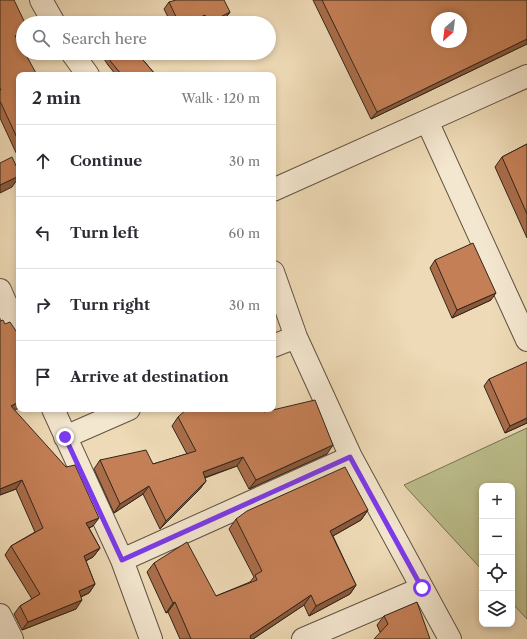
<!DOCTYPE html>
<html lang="en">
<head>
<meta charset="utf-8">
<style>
  body { margin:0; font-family:"Libre Caslon Text",serif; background:#f2f2f3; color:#2b2b33 }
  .controls { position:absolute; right:12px; bottom:12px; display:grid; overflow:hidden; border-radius:8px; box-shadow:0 2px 6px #0003 }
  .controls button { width:36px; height:36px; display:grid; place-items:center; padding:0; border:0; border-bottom:1px solid #e1e1e2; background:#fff; color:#2b2b33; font:20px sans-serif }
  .compass { position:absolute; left:431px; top:12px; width:36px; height:36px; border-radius:50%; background:#fff; box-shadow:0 2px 6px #0003; rotate:208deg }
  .stop { position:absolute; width:12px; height:12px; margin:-9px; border:3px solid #7c3aed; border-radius:50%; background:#fff }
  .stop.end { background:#7c3aed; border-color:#fff; box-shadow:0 1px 4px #0008 }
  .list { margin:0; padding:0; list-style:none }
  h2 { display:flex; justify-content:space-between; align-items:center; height:52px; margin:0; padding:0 16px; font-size:17px }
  h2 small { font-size:13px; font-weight:400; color:#7c7c81 }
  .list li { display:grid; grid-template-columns:26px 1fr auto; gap:12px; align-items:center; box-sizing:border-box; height:72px; padding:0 16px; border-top:1px solid #e1e1e2 }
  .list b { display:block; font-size:15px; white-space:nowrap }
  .list em { font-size:13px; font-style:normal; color:#7c7c81 }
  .icon { flex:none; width:22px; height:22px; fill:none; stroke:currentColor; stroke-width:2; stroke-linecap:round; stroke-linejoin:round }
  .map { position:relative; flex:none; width:527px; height:639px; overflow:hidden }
  .search { position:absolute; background:#fff; box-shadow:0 2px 6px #0003; left:16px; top:16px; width:260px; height:44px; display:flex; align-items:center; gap:10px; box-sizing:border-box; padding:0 14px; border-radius:22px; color:#7c7c81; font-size:15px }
  .panel { position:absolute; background:#fff; box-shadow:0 2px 6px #0003; left:16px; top:72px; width:260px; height:340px; border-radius:8px }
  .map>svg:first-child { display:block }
  .green { fill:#bcbe8c; stroke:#777254 }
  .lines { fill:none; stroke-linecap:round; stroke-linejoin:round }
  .minor-casing { stroke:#615342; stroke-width:24 }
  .minor { stroke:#f4e7d0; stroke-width:22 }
  .wall { fill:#a96d4a; stroke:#32261c }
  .shaded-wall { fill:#8a593c; stroke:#32261c }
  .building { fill:#c57f56; stroke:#32261c; fill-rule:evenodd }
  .route { stroke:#7c3aed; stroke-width:5 }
</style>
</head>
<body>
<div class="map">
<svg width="527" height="639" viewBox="0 0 527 639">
  <rect width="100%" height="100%" fill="#eedab6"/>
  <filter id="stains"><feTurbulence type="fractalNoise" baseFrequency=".005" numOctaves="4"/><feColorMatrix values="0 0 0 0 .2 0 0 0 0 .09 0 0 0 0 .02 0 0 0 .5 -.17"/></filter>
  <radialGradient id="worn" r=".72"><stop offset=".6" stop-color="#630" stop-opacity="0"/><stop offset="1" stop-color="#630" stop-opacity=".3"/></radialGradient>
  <path class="green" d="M527 428V619L512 603V486H482V570L404 485Z"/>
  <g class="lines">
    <g class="minor-casing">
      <path id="minor" d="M41 0 54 23
        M72 53 88 75
        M427 121 527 340
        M273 190 527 76
        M273 272 296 337 351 457 450 639
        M0 290 19 333
        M273 346 296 337
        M53 409 122 560 151 639
        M65 437 129 409
        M122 560 351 457
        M0 615 12 639
        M303 639 422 588"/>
    </g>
    <use href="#minor" class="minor"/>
  </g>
  <path class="wall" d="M0 0 17 39 19 75V159L0 118Z
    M313 0H527V44L371 119Z
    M169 2 230 12 225 19 217 23H201L200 21 197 23H171L164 9Z
    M100 53H137L155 74 154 75H116L108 65Z
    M527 144V238L495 167 502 157Z
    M435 260 491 300 452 318 430 268Z
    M0 321 14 410 93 526 89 528 100 548 93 557 86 561 95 584 89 593 81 597 76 609 22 630 14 614 20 606 32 599 5 555 11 546 35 532 16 489 0 495Z
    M489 379 527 423 505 433 484 386Z
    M264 412 327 454 249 489 237 466 205 478 206 481 199 490 160 529 143 494 114 513 94 469 100 460 153 464 187 454 172 426 178 417Z
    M368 510 361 520 333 536 356 585 350 594 309 616 304 605 253 639H180L168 612 166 613 147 572 154 563 216 596 250 582 254 577 229 529 236 519Z
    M384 616 430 639 380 632 377 625Z"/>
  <path class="shaded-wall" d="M230 12 225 19 217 23H208Z
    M205 15 200 21 197 23H188Z
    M23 32V36L10 42 15 36Z
    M527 39V44L371 119 377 112Z
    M19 176V177L12 187 0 193V185Z
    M496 293 491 300 452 318 457 310Z
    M19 402V408L5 415 11 406Z
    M527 418V423L505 433 510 426Z
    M333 445 327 454 249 489 256 480Z
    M243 457 237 466 197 480 203 472Z
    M22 480 16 489 0 495V489Z
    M206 481 199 490 160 529 166 521Z
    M149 486 143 494 114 513 120 504Z
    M368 510 361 520 324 541 330 531Z
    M99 518 93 526 80 532 86 523Z
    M100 548 93 557 77 565 84 556Z
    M95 584 89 593 73 600 79 591Z
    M356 585 350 594 309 616 316 606Z
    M311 595 304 605 253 639H248L250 636Z
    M82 600 76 609 22 630 28 622Z
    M175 602 168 612 166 613 173 603Z"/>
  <path class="building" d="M0 0H14L25 23H23V32L15 36 23 49V53H25L37 75H19V142L0 101V90H1L0 88Z
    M176 0H224L230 12 209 23 205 15 188 23H179L169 2Z
    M322 0H527V39L377 112ZM437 18H461V42H437Z
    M106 53H137L155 74 154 75H122L111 62Z
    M527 144V214L502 157Z
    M12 157 19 172V176L0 185V163Z
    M473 243 496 293 457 310 435 260Z
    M3 320 5 324 10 322 18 334 19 335V402L11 406 66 467 75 465 99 518 86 523 100 548 84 556 95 584 79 591 82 600 28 622 20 606 40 594 11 546 43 528 22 480 0 489V321Z
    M527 362V418L510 426 489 379Z
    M315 400 333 445 256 480 243 457 203 472 206 481 166 521 149 486 120 504 100 460 146 450 153 464 196 451 178 417 187 409H263L264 412Z
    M345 467 368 510 330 531 356 585 316 606 311 595 250 636 251 639H191L175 602 173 603 154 563 187 542 216 596 257 580 255 575 262 571 236 519 247 511Z
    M417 602 430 639H374L388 624 384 616Z"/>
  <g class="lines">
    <path class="route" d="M65 437 122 560 350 457 422 588"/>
  </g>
  <rect width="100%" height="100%" filter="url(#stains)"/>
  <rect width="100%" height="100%" fill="url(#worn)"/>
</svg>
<div class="controls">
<button>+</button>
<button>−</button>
<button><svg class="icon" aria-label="locate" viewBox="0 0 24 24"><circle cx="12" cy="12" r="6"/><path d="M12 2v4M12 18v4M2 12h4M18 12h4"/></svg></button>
<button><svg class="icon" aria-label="layers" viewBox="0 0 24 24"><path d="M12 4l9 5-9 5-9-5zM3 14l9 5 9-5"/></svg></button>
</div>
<svg class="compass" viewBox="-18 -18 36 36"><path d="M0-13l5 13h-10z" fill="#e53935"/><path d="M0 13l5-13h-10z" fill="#7c7c81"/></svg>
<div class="stop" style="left:422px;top:588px"></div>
<div class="stop end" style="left:65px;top:437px"></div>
<div class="search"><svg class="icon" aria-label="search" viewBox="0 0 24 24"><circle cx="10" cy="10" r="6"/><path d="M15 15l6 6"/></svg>Search here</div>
<section class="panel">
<h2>2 min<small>Walk · 120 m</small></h2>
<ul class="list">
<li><svg class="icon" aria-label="ahead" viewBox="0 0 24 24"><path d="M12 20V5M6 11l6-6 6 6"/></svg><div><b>Continue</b></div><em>30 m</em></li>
<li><svg class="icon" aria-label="left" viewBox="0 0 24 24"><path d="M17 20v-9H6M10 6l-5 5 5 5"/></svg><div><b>Turn left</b></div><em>60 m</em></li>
<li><svg class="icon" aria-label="right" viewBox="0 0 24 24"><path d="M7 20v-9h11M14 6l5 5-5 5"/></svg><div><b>Turn right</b></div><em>30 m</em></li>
<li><svg class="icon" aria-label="arrive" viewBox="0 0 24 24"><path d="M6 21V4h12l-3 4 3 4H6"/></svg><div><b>Arrive at destination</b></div></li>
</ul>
</section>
</div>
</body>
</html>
